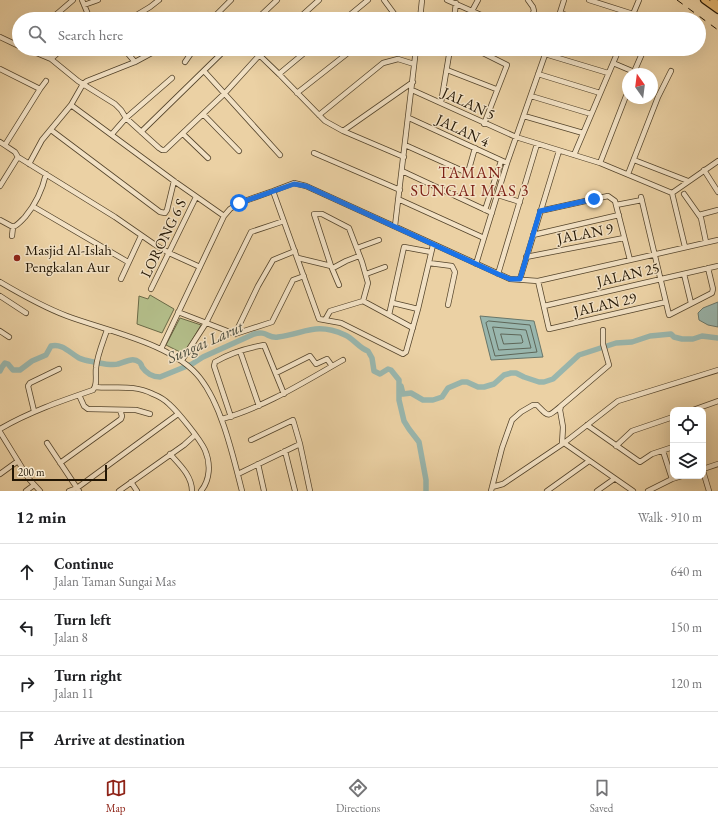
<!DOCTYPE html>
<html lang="en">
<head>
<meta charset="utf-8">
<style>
  body { margin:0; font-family:"EB Garamond",serif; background:#f2f2f2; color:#202124 }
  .controls { position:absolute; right:12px; bottom:12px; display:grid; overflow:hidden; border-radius:8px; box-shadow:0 4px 16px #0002 }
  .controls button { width:36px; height:36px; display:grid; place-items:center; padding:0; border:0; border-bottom:1px solid #e0e0e0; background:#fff; color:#202124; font:20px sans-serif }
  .compass { position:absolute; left:622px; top:68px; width:36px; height:36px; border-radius:50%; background:#fff; box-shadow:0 4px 16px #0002; rotate:346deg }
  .scale { position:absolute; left:12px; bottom:10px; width:95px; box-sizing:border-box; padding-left:4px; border:2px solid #221503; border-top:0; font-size:11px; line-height:14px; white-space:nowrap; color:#221503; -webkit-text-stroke:3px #f2e1c4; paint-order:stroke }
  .stop { position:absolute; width:12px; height:12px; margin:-9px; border:3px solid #1a73e8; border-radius:50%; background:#fff }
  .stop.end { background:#1a73e8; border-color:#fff; box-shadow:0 1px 4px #0008 }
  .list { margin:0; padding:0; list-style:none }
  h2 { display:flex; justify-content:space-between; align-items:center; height:52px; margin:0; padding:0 16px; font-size:17px }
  h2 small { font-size:13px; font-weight:400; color:#757577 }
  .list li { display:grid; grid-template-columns:26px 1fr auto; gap:12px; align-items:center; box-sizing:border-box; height:56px; padding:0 16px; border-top:1px solid #e0e0e0 }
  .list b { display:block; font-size:15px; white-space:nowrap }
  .list p { margin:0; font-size:13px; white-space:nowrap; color:#757577 }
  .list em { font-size:13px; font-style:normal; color:#757577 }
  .icon { flex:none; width:22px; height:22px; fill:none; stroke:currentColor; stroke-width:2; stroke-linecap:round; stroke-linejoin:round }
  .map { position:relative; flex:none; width:718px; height:491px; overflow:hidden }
  .search { position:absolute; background:#fff; box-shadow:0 4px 16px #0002; left:12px; right:12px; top:12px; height:44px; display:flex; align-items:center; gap:10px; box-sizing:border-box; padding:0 14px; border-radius:22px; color:#757577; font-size:15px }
  .sheet { height:276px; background:#fff }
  nav { display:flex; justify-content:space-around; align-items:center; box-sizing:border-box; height:56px; border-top:1px solid #e0e0e0; background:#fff; font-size:11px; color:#757577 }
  nav a { display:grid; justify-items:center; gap:2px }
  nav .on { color:#8f2418 }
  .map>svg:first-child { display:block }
  .green { fill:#b3bd89; stroke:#6a6946 }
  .water { fill:#99b6ad; stroke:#697669 }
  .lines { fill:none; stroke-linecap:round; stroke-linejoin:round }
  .shore { stroke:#5e6658; stroke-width:1 }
  .river { stroke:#99b6ad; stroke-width:5.5 }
  .minor-casing { stroke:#54442b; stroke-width:6 }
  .major-casing { stroke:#221503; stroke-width:8 }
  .minor { stroke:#f2e1c4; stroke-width:4.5 }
  .major { stroke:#e6b872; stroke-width:5.5 }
  .rail { stroke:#221503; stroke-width:1; stroke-dasharray:7 7; stroke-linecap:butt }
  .route { stroke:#1a73e8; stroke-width:5 }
  .poi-dot { fill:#8f2418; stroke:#f2e1c4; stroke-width:1.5 }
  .labels { text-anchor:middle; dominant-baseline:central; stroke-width:3; stroke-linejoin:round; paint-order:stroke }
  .street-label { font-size:15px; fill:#221503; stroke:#f2e1c4 }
  .poi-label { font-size:15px; fill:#221503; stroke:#f2e1c4; text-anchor:start }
  .neighbourhood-label { font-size:16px; letter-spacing:1px; fill:#7a1f14; stroke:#f2e1c4 }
  .water-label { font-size:16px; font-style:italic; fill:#4c4d3e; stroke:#f2e1c4 }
</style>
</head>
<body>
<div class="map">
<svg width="718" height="491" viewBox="0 0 718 491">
  <rect width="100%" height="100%" fill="#ebd1a4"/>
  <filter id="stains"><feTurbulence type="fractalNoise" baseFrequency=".005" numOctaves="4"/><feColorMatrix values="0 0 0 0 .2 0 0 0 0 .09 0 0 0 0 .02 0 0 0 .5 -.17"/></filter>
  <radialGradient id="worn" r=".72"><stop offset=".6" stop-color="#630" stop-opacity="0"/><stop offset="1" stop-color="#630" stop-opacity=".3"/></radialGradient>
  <path class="green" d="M150 295 174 309 162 333 137 324 139 296 148 299Z
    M180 318 201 325 184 354 166 345Z"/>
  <path class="water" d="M718 302V327L708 325 699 320 698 313 703 308Z
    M480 316 534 321 543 357 491 360Z"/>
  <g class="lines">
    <path class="shore" d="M489 321 530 325 537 352 495 356 486 323Z
      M493 327 526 330 531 348 499 350Z
      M501 334 521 335 523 342 522 343 504 344Z"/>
    <path class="river" d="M0 371 2 367 5 363 8 364 13 370H20L32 361 46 355 51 346C62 343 70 353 79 358 83 360 89 361 94 362 100 363 112 366 118 364 125 362 133 357 139 362 140 362 142 366 142 367 146 373 153 377 160 377L192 364 203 357 254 334C267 330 268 339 278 337 306 333 316 322 345 335 354 339 359 348 368 351L372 358 374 371 380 374 388 369 391 370 399 380V400L404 421 409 429 419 442 426 480V491
      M401 386 403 394 411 393 423 400H433L442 397 448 388 462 382H467L478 387H484L494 384 504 375 511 373H516L524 377 539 382H544L553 379 579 355 616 343 632 342 650 336 671 334 674 337 682 339H693L702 336 718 338"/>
    <g class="minor-casing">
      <path id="minor" d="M82 0 90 19
        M384 0 398 19
        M447 0 490 19
        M528 0 533 7 534 11 530 19
        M589 0 633 14
        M84 5 98 0
        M472 11 478 0
        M560 13 579 19
        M51 19 73 0
        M94 19H95
        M130 19 150 7 159 0
        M212 19 231 0
        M257 19 277 0
        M298 19 319 0
        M345 19 368 0
        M420 19 422 0
        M454 19 456 3
        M558 19 564 0
        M631 19 639 0
        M0 37 19 46
        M27 49 51 59 78 81 115 104 121 110 126 118 159 148 162 150H165L225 93 265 49
        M124 49 135 62
        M253 49 279 74 319 115 325 121 343 131
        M475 49 507 65 484 124
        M605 49 617 53
        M545 54 608 73
        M51 59 62 49
        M185 62 194 49
        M613 63 639 74
        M0 69 40 89 5 145
        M447 70 496 89
        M204 71 280 155
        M634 72 644 49
        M279 74 309 49
        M538 74 600 93
        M40 89 46 81
        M412 90 516 137 600 163 672 193 718 161
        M297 93 353 49
        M531 96 591 114
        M441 103 450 49
        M71 105 174 181 224 216
        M203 114 239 151
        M319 115 383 63 398 59 414 64
        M524 116 583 133
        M409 118 507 163
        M51 130 160 212 165 213 167 210 174 181
        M141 132 226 49
        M112 134 126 118 172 78
        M183 134 208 158
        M0 142 15 152 18 157 0 186
        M405 145 463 171 469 169 475 148
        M314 153 400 190
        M574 155 619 49
        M18 157 115 217 154 244 169 253 200 267
        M404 157 343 131 413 82
        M634 160 688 181
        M600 163 626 96
        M29 164 42 140 71 105 83 84 87 81 135 62 159 49
        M704 170 718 192
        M402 171 492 213
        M628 174 658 97 671 71
        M273 191 319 319 341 323 403 354 406 352 418 309 433 245
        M672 193 685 247
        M684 194 701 218 706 242
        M498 195 520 202
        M641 197 669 315 712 293 713 289 708 268
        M398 199 484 238
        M616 205 642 200
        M34 207 128 262
        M485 210 501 161
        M540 211 608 196 615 201 630 260
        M699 215 718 210
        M0 220 13 227
        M395 226 416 49
        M533 235 619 215
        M12 236 13 227C18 225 21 221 25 217 36 204 42 191 46 174
        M357 248 379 240
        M526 257 624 238
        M298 258 331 266 339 285
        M429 263 452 266 455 272 448 305
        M476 264 507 163 547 49
        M331 266 314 214H322L349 228 362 262 368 283 363 301
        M333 268 346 261 359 256
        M366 274 385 267
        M498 274 537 144
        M684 274 691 303
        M121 279 141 236
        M520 279 559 151
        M538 281 549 329 666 302
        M0 282C22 295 43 307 67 316 107 331 174 344 200 378 222 406 233 456 242 491
        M151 289 196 197
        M0 296 26 313
        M393 303 418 309
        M544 306 718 266
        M178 312 235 334 272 322 293 280 304 276
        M389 315 404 247 431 252
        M325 320 330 311 363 301 413 328
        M0 331 9 337
        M235 334 258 286 273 260 295 251
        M161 349 224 216 230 209 239 203 273 191 294 183 306 186 510 279 538 281 718 240
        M240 351 259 406
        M182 360 206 323 251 232 284 221
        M276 373 310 356 316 364 327 359 332 366
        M95 387C116 389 133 384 153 394 158 396 165 400 169 404 178 412 200 439 205 450 211 464 210 480 201 491
        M79 395 84 406 88 409 136 410 150 414
        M693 410 718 401
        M34 411 28 386 30 383 59 369
        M231 417 214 366 215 362C230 353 247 348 264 345L284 394
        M222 419C265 407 304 382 343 360
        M587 425 640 462 652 454 673 447
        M0 429C29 412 61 401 93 390 98 384 95 376 96 368 97 356 103 342 107 330
        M0 432 29 479 40 491
        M47 443 79 491
        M564 443 633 491
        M300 444 310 491
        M562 444 563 427 560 410 561 406 609 365 603 344V330
        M616 446 632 431 673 417
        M285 451 295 491
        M663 451 672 479
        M170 454C180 465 192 476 192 491
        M60 463 121 419 122 416 120 410
        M258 464 264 491
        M703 469 718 464
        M703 471 709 491
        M0 474 18 461
        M238 474 300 444 293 420 251 440
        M131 482 137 491
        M492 487 503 484 564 443 618 401 718 370
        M26 491 34 485
        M69 491 77 488 178 414
        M119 491 184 445 195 435
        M491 491 502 448 512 420 521 412 533 405H537C549 417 547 418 561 406
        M547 491 589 461
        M597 491 614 479
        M648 491 672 479 682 476"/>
    </g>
    <g class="major-casing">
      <path id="major" d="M704 0 718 10
        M713 0 718 4"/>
    </g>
    <use href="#minor" class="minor"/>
    <use href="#major" class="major"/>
    <path class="rail" d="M677 0 718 30"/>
  </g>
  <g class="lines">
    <path class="route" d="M239 203 294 184 306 186 498 274 510 279H520L540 211 594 199"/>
  </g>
  <circle class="poi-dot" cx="17" cy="258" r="4"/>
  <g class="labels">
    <g class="street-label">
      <text transform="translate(469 103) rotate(25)">JALAN 5</text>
      <text transform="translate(463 130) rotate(25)">JALAN 4</text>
      <text transform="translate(585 233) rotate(-11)">JALAN 9</text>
      <text transform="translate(163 238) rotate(-64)">LORONG 6 S</text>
      <text transform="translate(628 274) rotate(-13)">JALAN 25</text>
      <text transform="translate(605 304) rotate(-13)">JALAN 29</text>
    </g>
    <g class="poi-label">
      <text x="25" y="249">Masjid Al-Islah<tspan x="25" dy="17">Pengkalan Aur</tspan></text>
    </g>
    <g class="neighbourhood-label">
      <text x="470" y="172">TAMAN<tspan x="470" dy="18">SUNGAI MAS 3</tspan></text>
    </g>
    <g class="water-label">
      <text transform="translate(205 342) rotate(-24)">Sungai Larut</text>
    </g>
  </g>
  <rect width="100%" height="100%" filter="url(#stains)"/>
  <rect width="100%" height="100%" fill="url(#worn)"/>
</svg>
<div class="controls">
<button><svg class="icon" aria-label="locate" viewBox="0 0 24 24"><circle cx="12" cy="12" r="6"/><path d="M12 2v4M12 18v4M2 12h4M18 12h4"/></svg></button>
<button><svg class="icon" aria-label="layers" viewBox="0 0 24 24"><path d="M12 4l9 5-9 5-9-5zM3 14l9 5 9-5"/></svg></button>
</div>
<svg class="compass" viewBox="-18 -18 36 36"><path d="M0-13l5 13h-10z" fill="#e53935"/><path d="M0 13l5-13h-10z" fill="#757577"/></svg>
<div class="scale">200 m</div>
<div class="stop" style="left:239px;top:203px"></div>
<div class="stop end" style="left:594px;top:199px"></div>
<div class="search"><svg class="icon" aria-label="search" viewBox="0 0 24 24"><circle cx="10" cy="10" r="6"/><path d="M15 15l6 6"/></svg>Search here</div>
</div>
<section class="sheet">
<h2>12 min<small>Walk · 910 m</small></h2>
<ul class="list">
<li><svg class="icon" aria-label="ahead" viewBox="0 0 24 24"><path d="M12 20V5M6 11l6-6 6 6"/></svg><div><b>Continue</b><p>Jalan Taman Sungai Mas</p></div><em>640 m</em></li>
<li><svg class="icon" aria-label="left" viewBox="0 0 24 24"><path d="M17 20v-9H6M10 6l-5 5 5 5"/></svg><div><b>Turn left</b><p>Jalan 8</p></div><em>150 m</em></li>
<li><svg class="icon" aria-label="right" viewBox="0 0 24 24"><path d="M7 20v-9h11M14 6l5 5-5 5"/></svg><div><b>Turn right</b><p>Jalan 11</p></div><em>120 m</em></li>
<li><svg class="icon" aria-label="arrive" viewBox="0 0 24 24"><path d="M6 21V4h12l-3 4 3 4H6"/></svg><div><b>Arrive at destination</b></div></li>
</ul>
</section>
<nav>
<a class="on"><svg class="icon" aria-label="map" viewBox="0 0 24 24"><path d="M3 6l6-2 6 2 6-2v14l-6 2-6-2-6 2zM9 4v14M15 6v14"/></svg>Map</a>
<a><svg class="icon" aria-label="directions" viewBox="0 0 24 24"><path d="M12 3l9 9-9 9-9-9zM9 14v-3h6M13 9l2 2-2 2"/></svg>Directions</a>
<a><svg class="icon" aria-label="saved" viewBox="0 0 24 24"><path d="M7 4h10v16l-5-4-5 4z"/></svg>Saved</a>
</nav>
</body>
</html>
